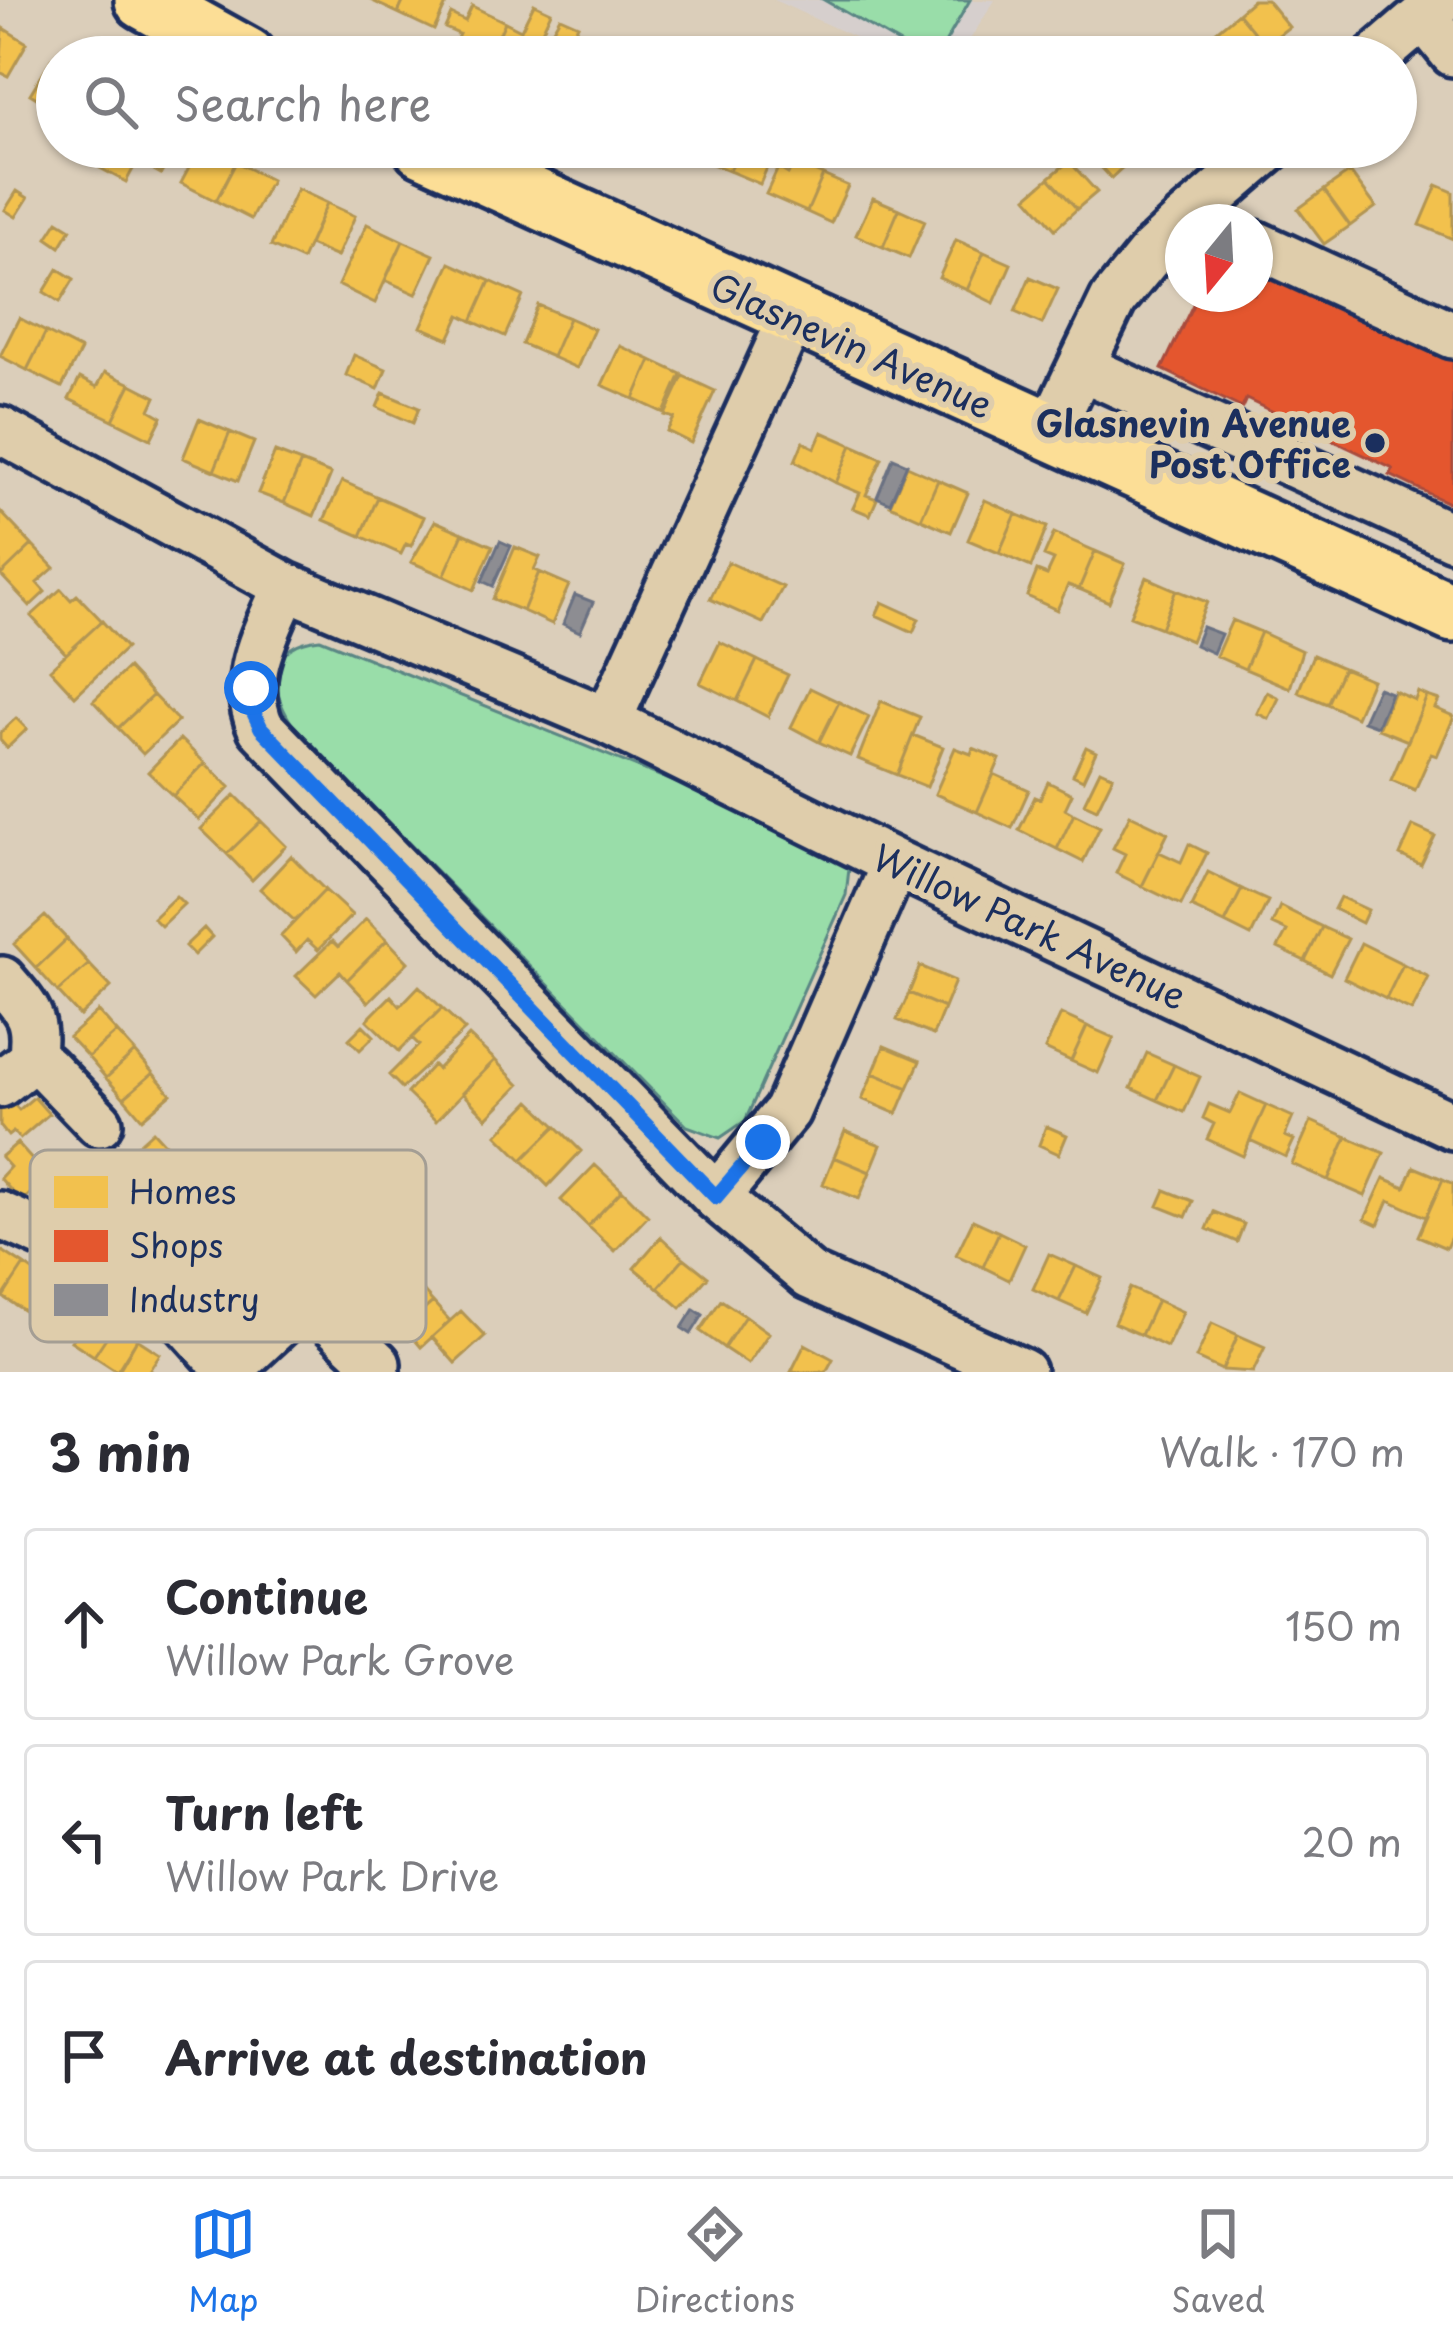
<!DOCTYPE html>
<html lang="en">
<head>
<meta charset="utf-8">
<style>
  body { margin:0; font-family:"Playpen Sans",sans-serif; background:#f2f2f3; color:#2b2b33 }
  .compass { position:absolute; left:1165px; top:204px; width:108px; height:108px; border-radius:50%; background:#fff; box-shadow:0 3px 9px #0004; rotate:198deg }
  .stop { position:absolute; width:36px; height:36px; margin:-27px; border:9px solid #1a73e8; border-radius:50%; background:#fff }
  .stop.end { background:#1a73e8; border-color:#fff; box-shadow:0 3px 12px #0008 }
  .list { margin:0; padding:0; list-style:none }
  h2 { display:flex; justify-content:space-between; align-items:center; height:156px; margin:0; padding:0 48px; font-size:51px }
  h2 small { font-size:39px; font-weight:400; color:#7c7c81 }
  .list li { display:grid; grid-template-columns:78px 1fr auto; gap:36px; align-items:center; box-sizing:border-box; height:192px; margin:0 24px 24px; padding:0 24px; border:3px solid #e1e1e2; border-radius:12px }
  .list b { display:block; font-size:45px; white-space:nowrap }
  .list p { margin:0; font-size:39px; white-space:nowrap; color:#7c7c81 }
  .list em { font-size:39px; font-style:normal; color:#7c7c81 }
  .icon { flex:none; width:66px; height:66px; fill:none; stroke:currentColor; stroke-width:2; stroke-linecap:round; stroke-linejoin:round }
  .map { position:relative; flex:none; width:1453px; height:1372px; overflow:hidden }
  .search { position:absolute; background:#fff; box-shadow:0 3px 9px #0004; left:36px; right:36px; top:36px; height:132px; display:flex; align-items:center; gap:30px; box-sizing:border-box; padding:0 42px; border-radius:66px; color:#7c7c81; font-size:45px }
  .sheet { height:804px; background:#fff }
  nav { display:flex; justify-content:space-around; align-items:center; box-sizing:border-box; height:168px; border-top:3px solid #e1e1e2; background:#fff; font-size:33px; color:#7c7c81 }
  nav a { display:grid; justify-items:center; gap:6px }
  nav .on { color:#1a73e8 }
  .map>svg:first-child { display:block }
  .built { fill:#d6cfcd }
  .green { fill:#99dda9; stroke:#5a8684; stroke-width:3 }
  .homes { fill:#f2c14e; stroke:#b29553; stroke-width:3 }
  .shops { fill:#e4572e; stroke:#a84b3c; stroke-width:3 }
  .industry { fill:#8d8d92; stroke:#6b7182; stroke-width:3 }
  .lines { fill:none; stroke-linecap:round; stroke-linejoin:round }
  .minor-casing { stroke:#1b2f5e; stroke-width:54 }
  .major-casing { stroke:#1b2f5e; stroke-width:66 }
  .minor { stroke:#dfcdab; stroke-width:45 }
  .major { stroke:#fcde96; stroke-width:57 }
  .route { stroke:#1a73e8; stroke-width:15 }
  .poi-dot { fill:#1b2f5e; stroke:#dfcdab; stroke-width:4.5 }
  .labels { text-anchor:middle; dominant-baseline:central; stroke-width:12; stroke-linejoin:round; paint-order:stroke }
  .street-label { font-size:36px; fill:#1b2f5e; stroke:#dfcdab }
  .poi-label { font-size:36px; font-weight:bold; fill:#1b2f5e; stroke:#dfcdab; text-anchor:end }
  .key { fill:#dfcdab; stroke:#a49e94; stroke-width:3 }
  .key-label { font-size:33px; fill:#1b2f5e }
</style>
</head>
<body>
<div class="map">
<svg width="1453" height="1372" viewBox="0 0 1453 1372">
  <rect width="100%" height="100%" fill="#dbceba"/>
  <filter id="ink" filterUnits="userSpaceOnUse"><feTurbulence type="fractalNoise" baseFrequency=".00833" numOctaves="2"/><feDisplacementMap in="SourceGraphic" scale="24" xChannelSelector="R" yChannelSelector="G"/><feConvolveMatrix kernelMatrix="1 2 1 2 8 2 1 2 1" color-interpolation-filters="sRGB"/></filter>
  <g filter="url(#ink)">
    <path class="built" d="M774 0H995L959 57H898Z"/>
    <path class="green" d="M824 0H970L937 57H923Z
      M320 639 823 842 849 869 846 895 745 1121 720 1138 687 1126 292 724C268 688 267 644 320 639Z"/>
    <path class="homes" d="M370 0H404L398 13Z
      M404 0H448L434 30 398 13Z
      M1253 0H1267L1289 27 1265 46 1238 13Z
      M534 4 551 12 530 57H489L505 22 521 30Z
      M472 6 505 22 489 57 455 43 459 34 445 28 451 14 465 21Z
      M1238 13 1265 46 1252 57H1235L1214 33Z
      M560 17 578 25 566 49 575 57H537Z
      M3 28 27 43 8 76 0 72Z
      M52 58 57 61V110L30 94Z
      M112 147H145L126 182 100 168Z
      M145 147H176L161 174 137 161Z
      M200 147 236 162 216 201 181 183Z
      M702 147H739L729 171 698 158Z
      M739 147 775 149 760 184 729 171Z
      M1083 147H1130L1137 154 1111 178Z
      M1069 161 1097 192 1077 209 1049 178Z
      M236 162 271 180 251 219 216 201Z
      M794 162 823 175 807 212 766 194 778 168 788 174Z
      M1350 172 1376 207 1350 226 1324 190Z
      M823 175 848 186 831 223 807 212Z
      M1049 178 1077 209 1055 229 1027 197Z
      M1437 185 1453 192V239L1420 225Z
      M297 189 327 203 302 260 271 246Z
      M1324 190 1350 226 1324 244 1298 209Z
      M17 191 28 198 16 217 5 210Z
      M873 198 899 209 883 247 856 235Z
      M327 203 355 216 337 257 309 245Z
      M899 209 925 221 909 258 883 247Z
      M58 221 71 229 60 247 47 238Z
      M367 224 403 241 375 303 338 285Z
      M956 240 984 252 967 290 939 278Z
      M403 241 434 255 416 294 385 280Z
      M984 252 1011 264 994 303 967 290Z
      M450 263 490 281 472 321 460 315 449 339 421 327Z
      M58 269 74 279 60 302 44 292Z
      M1030 277 1058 289 1042 324 1015 312Z
      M490 281 523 296 505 336 472 321Z
      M538 305 569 318 552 357 522 344Z
      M19 318 46 332 27 370 0 356Z
      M569 318 594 329 577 368 552 357Z
      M46 332 81 350 62 387 27 370Z
      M620 346 651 360 634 399 602 385Z
      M354 355 386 369 378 389 346 375Z
      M651 360 681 374 664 413 634 399Z
      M105 372 131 384 113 420 69 399 80 378 97 387Z
      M683 376 715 391 691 443 667 431 674 418 665 415Z
      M131 384 156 397 150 410 162 417 151 439 113 420Z
      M383 393 419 408 413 423 377 407Z
      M199 419 230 432 214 471 183 458Z
      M230 432 254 442 238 481 214 471Z
      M822 432 852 445 836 483 795 461 803 442 815 448Z
      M852 445 882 458 866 495 877 499 870 515 853 508 860 493 836 483Z
      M275 452 301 462 284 503 258 493Z
      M301 462 331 474 314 516 284 503Z
      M907 466 938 480 921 519 890 505Z
      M938 480 968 493 951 532 921 519Z
      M342 481 378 497 361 536 324 520Z
      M378 497 424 517 411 546 406 544 401 554 361 536Z
      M985 500 1016 514 999 553 968 540Z
      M0 511 32 545 1 575 0 574Z
      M1016 514 1047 527 1031 567 999 553Z
      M435 521 463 533 444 576 411 562Z
      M463 533 493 546 474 590 444 576Z
      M1054 533 1095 551 1079 589 1068 585 1057 610 1027 596 1037 571 1047 575 1054 560 1044 556Z
      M32 545 54 568 37 583 45 592 30 606 1 575Z
      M515 547 540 557 534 570 539 572 523 611 493 599Z
      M1095 551 1125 564 1109 602 1079 589Z
      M728 562 783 587 763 623 710 599Z
      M539 572 569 585 552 624 523 611Z
      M1146 577 1176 590 1161 628 1130 616Z
      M61 589 71 600 77 595 102 621 66 654 31 616Z
      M1176 590 1207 602 1191 641 1161 628Z
      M882 602 919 619 913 632 876 615Z
      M1232 620 1261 632 1245 669 1216 656Z
      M102 621 126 648 75 696 50 669Z
      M1261 632 1302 651 1290 688 1245 669Z
      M720 642 757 660 737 701 700 683Z
      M1313 655 1343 668 1327 704 1298 692Z
      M757 660 788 675 768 717 737 701Z
      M128 668 153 695 118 728 93 701Z
      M1343 668 1372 680 1356 717 1327 704Z
      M810 688 839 702 819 742 791 727Z
      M1394 691 1415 700 1418 692 1427 696 1408 741 1378 729Z
      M1267 692 1279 698 1269 719 1257 713Z
      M153 695 178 721 143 754 118 728Z
      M1427 696 1439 700 1435 708 1453 716V719L1437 756 1431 754 1415 790 1391 780Z
      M881 701 920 717 897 775 858 759Z
      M839 702 869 717 850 756 819 742Z
      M16 718 27 729 7 748 0 740V733Z
      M913 735 943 747 927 787 897 775Z
      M180 739 205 763 173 796 148 772Z
      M1086 747 1096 752 1083 780 1073 775Z
      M955 748 971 754 973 748 1000 759 977 812 935 794Z
      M205 763 230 787 199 820 173 796Z
      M1100 770 1113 776 1097 809 1084 803Z
      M994 774 1029 790 1012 828 977 812Z
      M1048 782 1072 794 1065 809 1074 814 1057 849 1019 830 1035 797 1040 799Z
      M235 795 261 821 227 854 201 829Z
      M1074 814 1100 827 1083 862 1057 849Z
      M1130 815 1168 833 1142 886 1116 873 1125 854 1113 848Z
      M261 821 286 846 252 880 227 854Z
      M1413 826 1435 836 1421 865 1400 855Z
      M1189 844 1207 853 1181 905 1142 886 1159 852 1181 862Z
      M291 856 325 890 295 921 260 889Z
      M1208 872 1242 889 1225 923 1191 907Z
      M1242 889 1268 901 1251 936 1225 923Z
      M325 890 352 915 318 950 307 940 296 952 281 936Z
      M176 896 184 904 161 926 153 918Z
      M1340 897 1368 910 1362 923 1334 909Z
      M1280 906 1322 927 1305 961 1278 948 1287 931 1272 924Z
      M45 916 67 939 36 968 14 944Z
      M366 919 387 940 347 980 340 972 316 995 296 976 332 941 338 947Z
      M1322 927 1348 939 1330 974 1305 961Z
      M204 928 212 937 194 955 185 946Z
      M67 939 89 964 58 992 36 968Z
      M387 940 408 962 368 1002 347 980Z
      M1361 943 1403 964 1386 999 1344 978Z
      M89 964 111 987 80 1016 58 992Z
      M1403 964 1429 977 1412 1011 1386 999Z
      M920 966 955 981 944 1008 909 993Z
      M419 986 442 1008 399 1051 367 1020 391 996 400 1006Z
      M909 993 944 1008 933 1035 897 1020Z
      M442 1008 465 1030 402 1088 389 1075 419 1045 412 1038Z
      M98 1011 117 1032 88 1057 69 1037Z
      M1061 1014 1087 1026 1071 1061 1045 1049Z
      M363 1025 374 1036 360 1050 349 1039Z
      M1087 1026 1114 1038 1098 1073 1071 1061Z
      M117 1032 135 1052 106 1078 88 1057Z
      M469 1036 495 1060 436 1121 407 1093 433 1065 437 1069Z
      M884 1046 920 1061 908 1088 873 1073Z
      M135 1052 153 1073 124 1098 106 1078Z
      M1147 1053 1174 1065 1157 1100 1131 1088Z
      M495 1060 519 1085 487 1118 462 1093Z
      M1174 1065 1200 1077 1184 1112 1157 1100Z
      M153 1073 171 1094 142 1119 124 1098Z
      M873 1073 908 1088 897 1114 862 1099Z
      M1240 1093 1266 1105 1243 1156 1207 1139 1214 1124 1203 1118 1209 1104 1230 1113Z
      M34 1097 49 1114 20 1139 13 1132 8 1136 0 1126V1106L9 1099 19 1110Z
      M530 1101 556 1126 522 1160 497 1135Z
      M1266 1105 1293 1117 1285 1136 1294 1140 1286 1157 1250 1140Z
      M1311 1121 1347 1137 1328 1180 1292 1164Z
      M556 1126 581 1151 548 1186 522 1160Z
      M1046 1126 1067 1135 1059 1154 1039 1145Z
      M153 1131 174 1154 144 1181 123 1158Z
      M845 1131 881 1145 870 1172 834 1157Z
      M1347 1137 1384 1153 1365 1196 1328 1180Z
      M17 1143 43 1172 34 1181 39 1186 21 1202 0 1178 10 1167 1 1157Z
      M834 1157 870 1172 859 1199 823 1184Z
      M595 1165 622 1190 588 1226 561 1200Z
      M1414 1167 1443 1179 1426 1217 1389 1200 1378 1225 1365 1219 1384 1178 1405 1187Z
      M1443 1179 1453 1184V1232L1446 1248 1418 1236Z
      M622 1190 648 1216 615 1251 588 1226Z
      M1165 1190 1193 1201 1186 1217 1158 1206Z
      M1214 1212 1244 1224 1237 1242 1207 1229Z
      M973 1220 999 1232 983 1267 956 1255Z
      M999 1232 1025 1245 1009 1280 983 1267Z
      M661 1237 684 1258 658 1288 634 1268Z
      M1 1250 24 1265 3 1297 0 1295Z
      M1049 1254 1076 1266 1059 1301 1033 1289Z
      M684 1258 708 1277 681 1308 658 1288Z
      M24 1265 46 1280 26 1312 3 1297Z
      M1076 1266 1102 1278 1086 1313 1059 1301Z
      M46 1280 69 1295 49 1326 26 1312Z
      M415 1282 433 1302 404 1327 386 1308Z
      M1130 1288 1157 1300 1141 1335 1114 1323Z
      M721 1300 745 1316 724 1348 700 1331Z
      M1157 1300 1183 1312 1167 1347 1141 1335Z
      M433 1302 450 1321 421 1347 404 1327Z
      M92 1310 115 1324 94 1356 71 1341Z
      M461 1311 485 1336 455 1363 432 1337Z
      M745 1316 769 1333 748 1364 724 1348Z
      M1212 1323 1238 1335 1222 1370 1196 1358Z
      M115 1324 137 1339 117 1371 94 1356Z
      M1238 1335 1265 1347 1253 1372 1222 1370Z
      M137 1339 160 1354 148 1372H118Z
      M805 1344 833 1359 826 1372H791Z"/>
    <path class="shops" d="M1255 251 1453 346V505L1390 475 1393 469 1246 399 1242 408 1162 369 1198 294H1255Z"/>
    <path class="industry" d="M893 458 907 464 890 503 877 497Z
      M500 541 511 546 493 586 482 581Z
      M575 595 593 602 580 632 563 624Z
      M1202 627 1221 634 1213 653 1195 645Z
      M1378 688 1391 693 1377 726 1363 721Z
      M694 1309 703 1315 691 1334 682 1328Z"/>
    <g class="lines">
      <g class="minor-casing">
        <path id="minor" d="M1424 17 1453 53
          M1376 57 1442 0
          M1184 222 1271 147
          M1255 244 1453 335
          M1081 367 1453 537
          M0 430 286 586 608 721 895 863 1453 1126
          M1049 433 1113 300 1153 251 1183 223
          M286 586C267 632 238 678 261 728L716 1197 810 1276 1022 1372
          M608 721 792 317
          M31 1060 45 1067 99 1123
          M0 1084 31 1060C38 1019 28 1010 2 980
          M716 1197 787 1111 895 863
          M0 1215 113 1265 164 1298 228 1369
          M227 1372 296 1308 325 1315 377 1364"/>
      </g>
      <g class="major-casing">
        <path id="major" d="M144 0 247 57
          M423 147 1453 613"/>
      </g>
      <use href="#minor" class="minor"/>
      <use href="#major" class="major"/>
    </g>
  </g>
  <g class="lines" filter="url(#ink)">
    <path class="route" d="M251 688V707L261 728 716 1197 763 1142"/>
  </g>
  <circle class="poi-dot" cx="1375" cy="443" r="12"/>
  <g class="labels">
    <g class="street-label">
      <text transform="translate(852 344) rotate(24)">Glasnevin Avenue</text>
      <text transform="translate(1030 925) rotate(25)">Willow Park Avenue</text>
    </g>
    <g class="poi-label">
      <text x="1351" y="422">Glasnevin Avenue<tspan x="1351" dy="41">Post Office</tspan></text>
    </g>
  </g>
  <rect x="30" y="1150" width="396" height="192" rx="18" class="key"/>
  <rect x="54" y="1176" width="54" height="32" fill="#f2c14e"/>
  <rect x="54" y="1230" width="54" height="32" fill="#e4572e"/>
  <rect x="54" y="1284" width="54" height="32" fill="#8d8d92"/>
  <g class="key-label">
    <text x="129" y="1204">Homes</text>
    <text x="129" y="1258">Shops</text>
    <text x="129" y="1312">Industry</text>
  </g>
</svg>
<svg class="compass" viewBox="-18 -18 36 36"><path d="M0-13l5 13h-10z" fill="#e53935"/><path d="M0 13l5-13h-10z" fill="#7c7c81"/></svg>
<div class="stop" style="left:251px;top:688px"></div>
<div class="stop end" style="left:763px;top:1142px"></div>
<div class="search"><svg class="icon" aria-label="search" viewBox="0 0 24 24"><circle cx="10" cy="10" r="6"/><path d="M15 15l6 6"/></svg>Search here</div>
</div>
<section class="sheet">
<h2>3 min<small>Walk · 170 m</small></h2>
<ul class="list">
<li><svg class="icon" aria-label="ahead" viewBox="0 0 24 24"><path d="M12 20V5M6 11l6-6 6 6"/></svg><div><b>Continue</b><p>Willow Park Grove</p></div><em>150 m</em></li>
<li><svg class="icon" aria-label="left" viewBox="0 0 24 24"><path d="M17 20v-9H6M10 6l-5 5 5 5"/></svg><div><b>Turn left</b><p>Willow Park Drive</p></div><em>20 m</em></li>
<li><svg class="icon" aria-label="arrive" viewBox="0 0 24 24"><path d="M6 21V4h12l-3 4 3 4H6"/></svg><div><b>Arrive at destination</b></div></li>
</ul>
</section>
<nav>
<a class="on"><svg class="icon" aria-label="map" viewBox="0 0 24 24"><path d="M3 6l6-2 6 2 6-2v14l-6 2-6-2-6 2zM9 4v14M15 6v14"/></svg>Map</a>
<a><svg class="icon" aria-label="directions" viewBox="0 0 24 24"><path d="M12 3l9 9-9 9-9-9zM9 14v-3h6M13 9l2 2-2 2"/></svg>Directions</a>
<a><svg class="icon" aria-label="saved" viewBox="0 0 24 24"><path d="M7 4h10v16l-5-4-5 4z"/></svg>Saved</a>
</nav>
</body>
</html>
